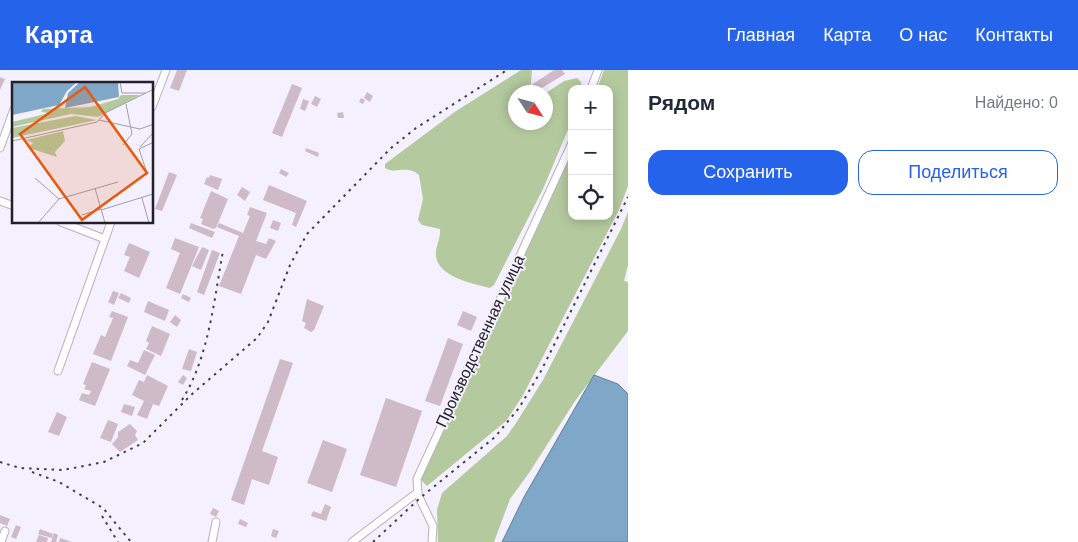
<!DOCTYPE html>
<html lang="ru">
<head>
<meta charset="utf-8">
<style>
  body { margin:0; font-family:Arial,sans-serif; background:#f2f2f3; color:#1f2937 }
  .controls { position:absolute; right:15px; top:15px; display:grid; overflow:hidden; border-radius:10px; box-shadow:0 2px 12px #0003 }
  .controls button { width:45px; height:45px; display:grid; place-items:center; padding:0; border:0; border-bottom:1px solid #e0e1e3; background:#fff; color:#1f2937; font:25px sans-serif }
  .compass { position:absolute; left:508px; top:15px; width:45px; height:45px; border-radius:50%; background:#fff; box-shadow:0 2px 12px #0003; rotate:126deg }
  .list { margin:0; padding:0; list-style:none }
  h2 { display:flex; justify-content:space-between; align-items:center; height:65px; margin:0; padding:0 20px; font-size:21px }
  h2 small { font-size:16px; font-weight:400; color:#747a83 }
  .actions { display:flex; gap:10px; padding:15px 20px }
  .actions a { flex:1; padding:11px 0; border:1px solid #2563eb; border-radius:15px; text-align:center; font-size:18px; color:#2563eb }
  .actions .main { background:#2563eb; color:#fff }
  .icon { flex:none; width:28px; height:28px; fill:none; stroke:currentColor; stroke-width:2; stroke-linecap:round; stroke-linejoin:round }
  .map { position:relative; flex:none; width:628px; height:472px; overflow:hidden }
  header { display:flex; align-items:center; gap:30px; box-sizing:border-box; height:70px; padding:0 25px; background:#2563eb; color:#fff }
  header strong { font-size:24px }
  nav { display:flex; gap:28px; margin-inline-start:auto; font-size:18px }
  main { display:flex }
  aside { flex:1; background:#fff }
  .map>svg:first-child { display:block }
  .forest { fill:#b4ca9e }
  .water { fill:#7fa7c7; stroke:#637e97 }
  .building { fill:#cfbac7 }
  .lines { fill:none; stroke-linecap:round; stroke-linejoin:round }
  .minor-casing { stroke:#b7b0c4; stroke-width:9 }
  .minor { stroke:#fff; stroke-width:7 }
  .rail { stroke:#413f48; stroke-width:2; stroke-dasharray:2.5 5; stroke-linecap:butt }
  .labels { text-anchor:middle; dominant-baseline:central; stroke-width:4; stroke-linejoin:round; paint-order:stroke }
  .street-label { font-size:16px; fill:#222028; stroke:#f4f0fd }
  .inset-road { fill:none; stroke:#a09da8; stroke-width:1 }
  .view { fill:#e8590c; fill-opacity:0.15; stroke:#e8590c; stroke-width:2.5 }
  .inset-edge { fill:none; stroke:#222028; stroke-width:2.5 }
</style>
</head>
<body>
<header>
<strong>Карта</strong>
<nav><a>Главная</a><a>Карта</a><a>О нас</a><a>Контакты</a></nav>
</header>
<main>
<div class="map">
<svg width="628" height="472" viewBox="0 0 628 472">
  <rect width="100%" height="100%" fill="#f4f0fd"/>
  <path class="forest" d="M521 0H532L530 22H516V52H546V23L564 11 577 8 581 12 582 19H572L570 55 543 119 494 215 490 218C474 214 438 207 436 186 435 177 441 169 440 159L422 155 418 150 423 129 419 105C406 94 396 105 385 98V94L456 41Z
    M604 0H628V116L619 140 522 327 506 351 427 416 421 410 423 402 572 83V146H609V19H597Z
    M628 142V195L624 211 628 212V261L575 331 529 403 510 429 494 472H438L437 440 442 423 507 366 516 353 543 310 621 159Z"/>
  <path class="water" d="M594 305 618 314 628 324V472H502L524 427Z"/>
  <path class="building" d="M177 0H187L179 21 170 18Z
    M554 0H562L565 4 535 22 530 16Z
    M0 7 5 9 0 20Z
    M292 14 302 18 282 67 272 63Z
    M367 22 373 26 370 32 364 28Z
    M315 26 321 29 317 37 311 34Z
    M361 28 365 30 363 34 359 32Z
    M303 29 309 31 305 41 300 39Z
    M343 42 344 48H338L337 43Z
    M306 78 319 83 318 87 305 81Z
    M281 99 289 103 286 107 279 103Z
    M169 102 177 105 162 141 155 139Z
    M210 105 222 109 218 120 204 114 207 107 209 108Z
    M269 115 307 131 296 157 292 155 296 143 263 130Z
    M242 117 250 122 245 131 237 125Z
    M211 121 228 129 216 158 213 159 201 154 203 149 200 148Z
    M250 137 267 143 256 171 266 174 269 168 276 171 266 189 256 185 241 224 219 216 239 166 217 157 219 153 243 163 250 146 247 145Z
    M273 150 281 153 278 161 270 158Z
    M191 153 215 162 212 168 189 158Z
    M175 168 199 177 180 224 166 218 180 183 171 179Z
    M129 173 150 182 139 208 124 201 130 187 124 185Z
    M202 177 209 180 201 200 192 196Z
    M212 180 220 183 204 225 197 222Z
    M113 221 119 223 114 235 108 232Z
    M121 223 131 228 129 233 118 228Z
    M183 224 191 228 189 232 181 228Z
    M307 229 324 236 314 260 311 262 304 258 306 253 302 251Z
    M148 231 169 240 165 251 144 242Z
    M112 241 128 247 111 291 93 284 101 265 105 267 113 248 109 247Z
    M463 241 477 247 471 261 457 255Z
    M175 245 181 250 177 257 170 252Z
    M152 256 170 264 161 286 146 279 149 273 146 271Z
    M448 268 463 274 440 336 425 331Z
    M189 279 197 282 191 301 182 299Z
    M144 280 155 285 145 305 127 296 130 290 138 293Z
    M280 289 293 293 262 381 278 387 269 415 252 409 244 435 231 430Z
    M92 292 110 299 95 336 79 330 82 323 89 325 91 321 84 319 86 315 83 314Z
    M147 305 168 316 159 336 153 334 147 349 137 345 144 331 132 325 139 310 144 312Z
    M183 305 187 308 183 315 178 312Z
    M386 328 422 341 396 417 360 405Z
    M124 334 135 337 132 346 121 342Z
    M57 342 67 347 59 366 48 362Z
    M108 350 118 354 111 372 100 368Z
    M130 354 137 361 135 365 138 370 120 382 112 374 118 367V362Z
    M323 370 347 379 332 422 307 413Z
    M325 434 331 437 326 451 311 446 313 441 321 444Z
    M213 438 219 441 216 447 210 444Z
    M0 445 10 449 7 456 0 453Z
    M240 449 248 453 246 457 238 454Z
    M16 455 21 457 16 469 11 467Z
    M40 459 53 464 52 468 38 464Z
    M273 459 279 461 276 468 271 466Z
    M54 463 58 465 56 472H51Z
    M39 465 48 468 47 472H36Z
    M60 468 72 472H59Z"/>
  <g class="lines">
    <g class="minor-casing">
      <path id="minor" d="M591 19 598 0
        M152 37 166 0
        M0 78 14 39
        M0 131 14 136
        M61 152 105 169
        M58 301 111 152
        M1 472 5 461
        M212 472 216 452
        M352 472 418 422
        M432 472 433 456 418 425 417 409 572 73"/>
    </g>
    <use href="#minor" class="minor"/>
    <path class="rail" d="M182 330C209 287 214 230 223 181
      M0 392 20 398 63 400 104 392 143 373 191 325 257 268 268 252 290 195 307 164 391 78 416 58 507 0
      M32 402 59 412 103 438 131 472
      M102 446 118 472
      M373 472 420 428 495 367 519 338 541 301 628 127"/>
  </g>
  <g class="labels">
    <g class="street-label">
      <text transform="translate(480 271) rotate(-65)">Производственная улица</text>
    </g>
  </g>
  <g transform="translate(12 12)">
    <rect width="141" height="141" fill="#f4f0fd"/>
    <path d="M109 13H128L86 35 59 32 0 45V40L37 31 29 30 31 27 78 25 106 17ZM63 34 85 38 0 56V46ZM51 49 53 59 43 70 45 75 20 67 17 65 21 61 14 58Z" fill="#b4ca9e"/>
    <path d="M65 0 55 9 47 23 0 33 1 0ZM68 0H106L107 15 53 26 56 11Z" fill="#7fa7c7"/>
    <path class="inset-road" d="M108 0 110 11H133M87 38 128 47 142 42M0 59 85 40 93 31 142 7M111 63 120 52 114 22M128 65 142 50M135 91 127 67 142 60M23 96 47 117M83 106 93 141M130 116 137 141M89 128 141 112M70 133 89 127M26 141 47 117 106 100"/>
    <path class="view" d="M73 5 135 91 70 138 8 52Z"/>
    <rect width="141" height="141" class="inset-edge"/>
  </g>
</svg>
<div class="controls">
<button>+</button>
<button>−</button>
<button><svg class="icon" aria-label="locate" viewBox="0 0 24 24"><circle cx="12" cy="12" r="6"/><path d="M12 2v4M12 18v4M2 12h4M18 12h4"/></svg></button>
</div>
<svg class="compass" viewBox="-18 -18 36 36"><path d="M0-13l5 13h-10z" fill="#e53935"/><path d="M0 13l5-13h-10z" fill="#747a83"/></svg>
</div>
<aside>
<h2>Рядом<small>Найдено: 0</small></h2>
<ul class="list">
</ul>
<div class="actions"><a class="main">Сохранить</a><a>Поделиться</a></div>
</aside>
</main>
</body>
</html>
